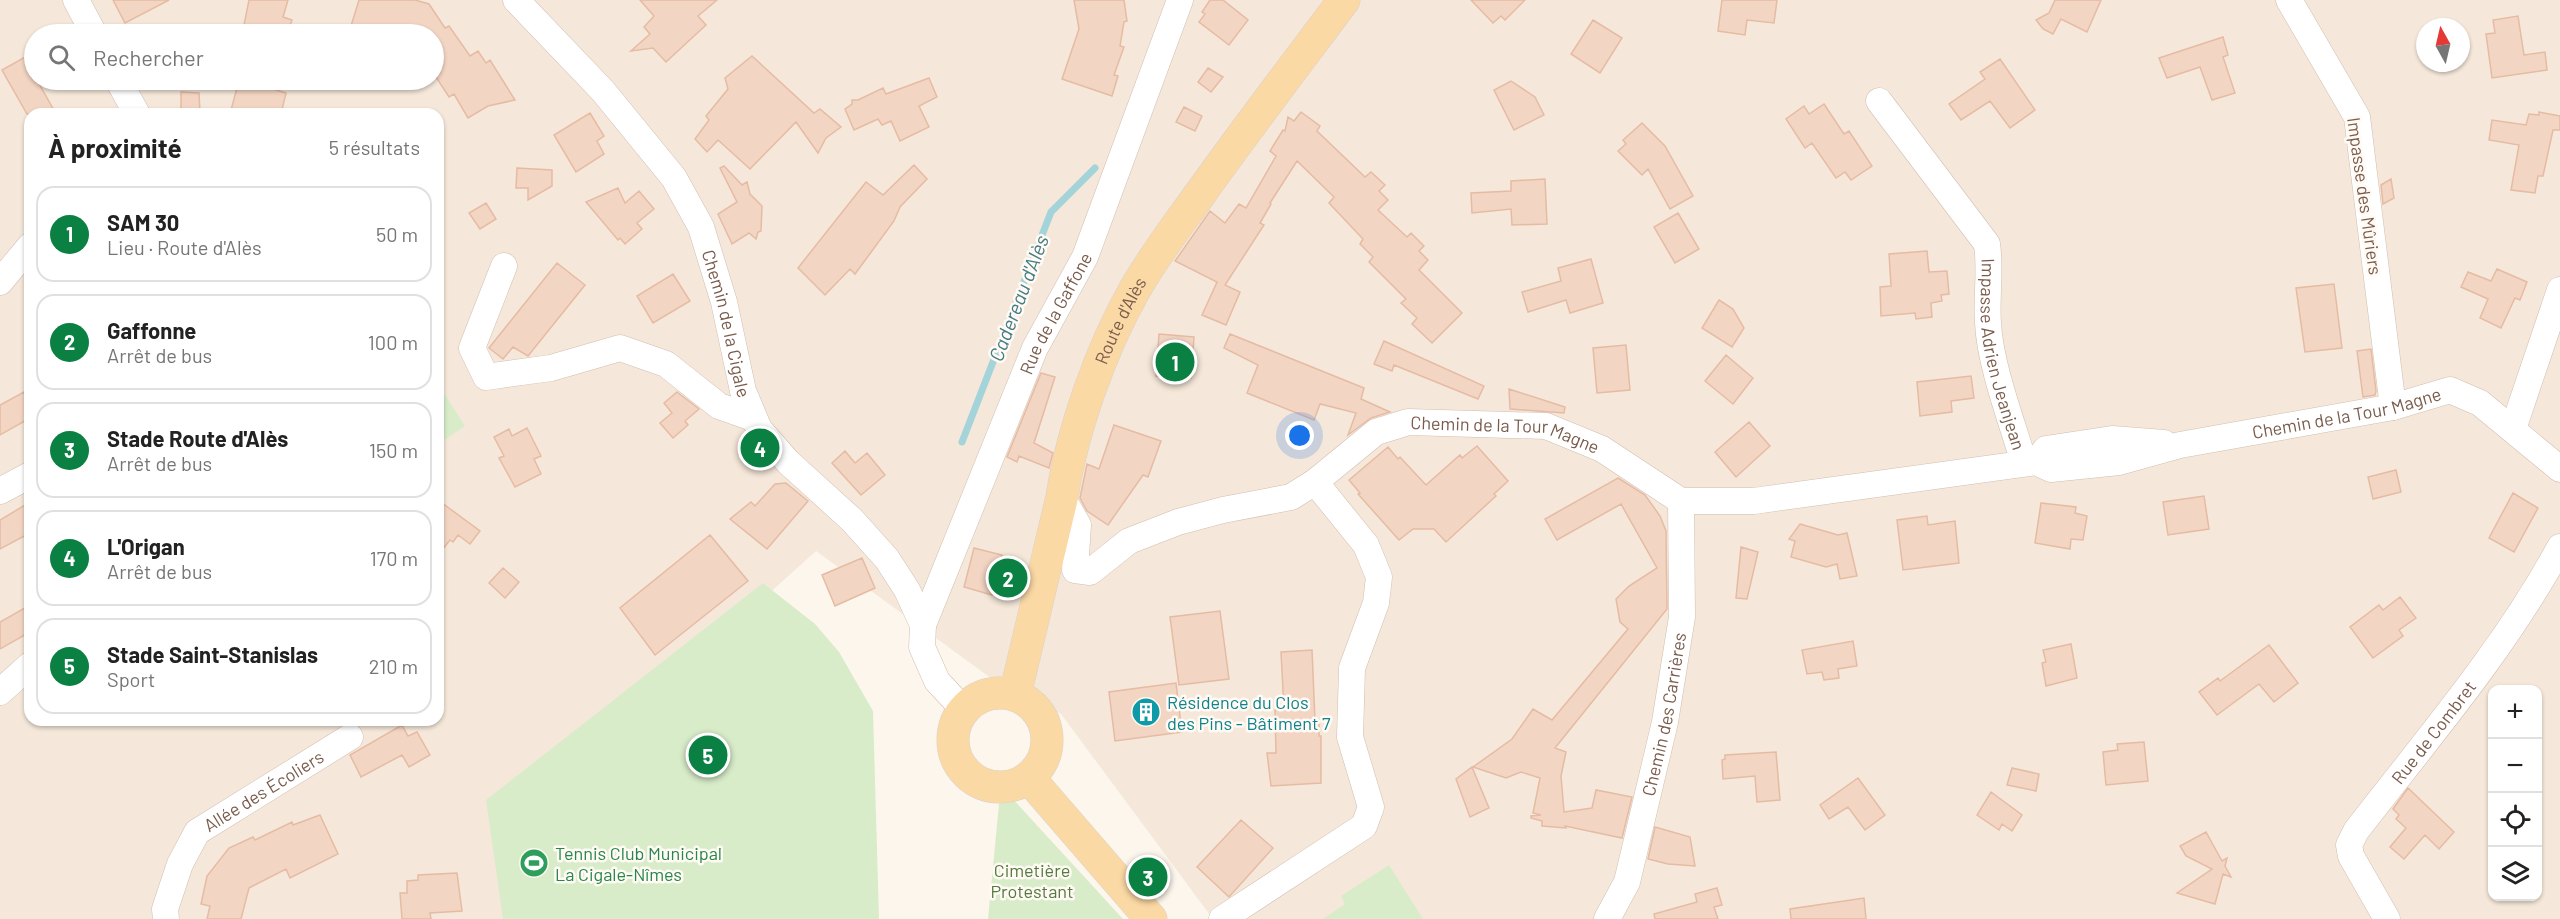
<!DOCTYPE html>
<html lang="fr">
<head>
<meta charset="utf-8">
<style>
  body { margin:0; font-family:Barlow,sans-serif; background:#f2f2f2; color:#222 }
  .controls { position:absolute; right:18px; bottom:18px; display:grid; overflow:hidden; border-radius:12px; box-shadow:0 2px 4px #0004 }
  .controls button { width:54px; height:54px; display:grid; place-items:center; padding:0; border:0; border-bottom:2px solid #e0e0e0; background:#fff; color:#222; font:30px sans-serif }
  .compass { position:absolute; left:2416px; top:18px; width:54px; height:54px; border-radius:50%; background:#fff; box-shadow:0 2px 4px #0004; rotate:352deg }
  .you { position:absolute; left:1300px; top:436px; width:21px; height:21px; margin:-15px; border:4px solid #fff; border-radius:50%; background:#1a73e8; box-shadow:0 0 0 9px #1a73e833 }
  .badge { display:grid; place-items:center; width:39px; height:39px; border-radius:50%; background:#0b8043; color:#fff; font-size:20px; font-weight:700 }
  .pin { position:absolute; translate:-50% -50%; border:3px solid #fff; box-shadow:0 2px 6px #0006 }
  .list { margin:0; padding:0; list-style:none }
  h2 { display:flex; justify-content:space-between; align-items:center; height:78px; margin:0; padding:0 24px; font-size:26px }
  h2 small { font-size:20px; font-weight:400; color:#767676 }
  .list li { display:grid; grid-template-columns:39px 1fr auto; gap:18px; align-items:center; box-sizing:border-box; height:96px; margin:0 12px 12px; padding:0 12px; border:2px solid #e0e0e0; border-radius:18px }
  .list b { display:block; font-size:22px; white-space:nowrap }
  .list p { margin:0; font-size:20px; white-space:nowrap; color:#767676 }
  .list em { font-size:20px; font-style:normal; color:#767676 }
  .icon { flex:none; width:33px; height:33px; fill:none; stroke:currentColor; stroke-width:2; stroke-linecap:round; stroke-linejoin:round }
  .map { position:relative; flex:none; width:2560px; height:919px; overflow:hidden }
  .search { position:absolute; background:#fff; box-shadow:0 2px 4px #0004; left:24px; top:24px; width:420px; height:66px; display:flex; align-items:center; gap:15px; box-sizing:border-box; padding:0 21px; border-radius:33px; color:#767676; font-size:22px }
  .panel { position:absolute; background:#fff; box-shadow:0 2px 4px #0004; left:24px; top:108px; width:420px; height:618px; border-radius:18px }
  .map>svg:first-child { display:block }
  .residential { fill:#f5e8da; fill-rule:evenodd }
  .green { fill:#d8ecc9 }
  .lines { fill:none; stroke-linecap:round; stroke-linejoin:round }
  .stream { stroke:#a5d3da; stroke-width:7 }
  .building { fill:#f3d5c3; stroke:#e6bba3; stroke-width:1.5 }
  .minor-casing { stroke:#d1beb0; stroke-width:27 }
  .major-casing { stroke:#dad1cd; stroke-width:33 }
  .minor { stroke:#fff; stroke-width:26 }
  .major { stroke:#fbd9a5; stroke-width:32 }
  .labels { text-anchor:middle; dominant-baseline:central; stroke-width:5; stroke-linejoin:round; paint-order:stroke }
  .street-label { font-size:18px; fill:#7a5c4d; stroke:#fffaf3 }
  .culture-label { font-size:18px; fill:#0d838f; stroke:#fffaf3; text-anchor:start }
  .leisure-label { font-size:18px; fill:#27864d; stroke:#fffaf3; text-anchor:start }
  .park-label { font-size:18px; fill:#537a41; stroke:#fffaf3 }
  .water-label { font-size:20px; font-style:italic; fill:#437c86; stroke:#fffaf3 }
</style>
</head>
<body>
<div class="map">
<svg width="2560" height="919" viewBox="0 0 2560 919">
  <rect width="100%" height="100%" fill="#fdf6ec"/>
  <path class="residential" d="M0 0H2560V919H1213L1061 714 1006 689 816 551 591 754 619 919H0ZM2425 27H2461V63H2425ZM34 34H434V80H34ZM30 114H438V720H30ZM2492 690H2538V896H2492Z"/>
  <path class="green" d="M438 384 465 426 438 444Z
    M763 583 815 624 839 652 873 711 879 919H503L486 800Z
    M1011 797 1123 919H988L999 804Z
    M1389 865 1423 919H1323L1345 904 1341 896Z"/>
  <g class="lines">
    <path class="stream" d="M962 442 1051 212 1095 168"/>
  </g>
  <path class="building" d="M113 0H169L125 23Z
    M249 0H288L283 17 292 20 287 34H257L243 30Z
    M359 0H415L429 4 445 28 449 26 470 56 478 51 486 63 490 60 515 100 488 106 468 118 454 94 449 97 434 74V34H385L351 26Z
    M640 0H717L698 16 706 25 666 62 653 48 631 51 650 34 644 27 654 16Z
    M1074 0H1124L1127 21 1124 22 1120 46 1124 47 1114 75 1118 76 1112 96 1062 79 1079 29Z
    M1210 0H1223L1248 20 1229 45 1199 22 1205 14 1202 12Z
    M1471 0H1525L1505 20 1501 16 1493 23Z
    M1722 0H1777L1774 23 1747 20 1745 35 1718 31Z
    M2055 0H2101L2087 32 2061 19 2053 34 2043 29 2036 20 2049 13Z
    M2518 16 2524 55 2545 52 2547 70 2492 78 2486 34 2495 33 2493 20Z
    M1593 20 1622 38 1600 73 1571 54Z
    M2223 37 2228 55 2223 57 2235 93 2212 100 2200 67 2167 78 2159 58Z
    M34 52V80H37L56 114H27L2 70Z
    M752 56 814 113 820 109 841 127 826 138 818 153 796 122 750 169 718 140 707 152 695 139 709 120 706 116 728 89 725 78Z
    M2000 59 2035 110 2010 128 1990 101 1961 120 1949 104 1985 79 1980 72Z
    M1208 68 1223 77 1211 92 1198 82Z
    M929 78 937 97 919 106 929 127 900 141 891 121 882 125 878 119 854 130 845 109 852 104V100H858L883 88 886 94Z
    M239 80H275L273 89 286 93 281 114H230Z
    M1511 81 1535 97 1544 115 1514 130 1494 90Z
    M181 92 199 93 200 112 181 111Z
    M1824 104 1844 134 1849 131 1872 166 1851 180 1845 172 1836 178 1812 143 1805 148 1786 119 1804 106 1809 114Z
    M1184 107 1202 116 1195 131 1176 122Z
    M1301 112 1320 126 1317 131 1365 177 1371 172 1385 185 1379 191 1388 200 1378 210 1407 237 1411 233 1424 246 1419 251 1428 260 1419 270 1462 313 1432 343 1412 324 1417 318 1401 303 1406 299 1369 262 1373 257 1360 244 1363 239 1329 203 1334 197 1297 161 1270 203 1271 204 1260 223 1264 225 1225 285 1240 292 1226 325 1202 315 1217 282 1175 261 1210 211 1225 223 1239 204 1246 208 1276 156 1270 151 1283 130 1285 131 1288 117 1294 121Z
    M2539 112 2560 116V130H2553L2543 176H2538L2535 193 2511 190 2519 145 2489 140 2492 120 2526 125 2529 114 2539 115Z
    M590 113 604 136 597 141 604 154 576 172 554 135Z
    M1642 123 1665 146 1693 196 1670 209 1648 169 1642 175 1618 151 1626 144 1623 140Z
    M914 165 927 179 900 207 894 221 855 274 850 269 825 295 798 268 866 182 883 195Z
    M724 166 742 185 747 182 750 194 762 206 761 231 758 232 756 239 749 233 732 244 718 214 737 202 720 168Z
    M517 168 552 170V186L528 200V188H516Z
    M1545 179 1547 224 1512 225 1511 209 1472 213 1471 193 1511 191V181Z
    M2391 179 2394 198 2383 204 2381 185Z
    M618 188 625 203 639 191 654 209 637 223 642 229 625 244 620 238 618 240 586 202Z
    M486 203 496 219 480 229 469 213Z
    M1678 213 1699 249 1675 263 1654 227Z
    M1927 251 1929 272 1947 271 1949 294 1941 295 1942 301 1931 303 1932 317 1916 319 1915 313 1881 316 1880 287 1891 286 1889 254Z
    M1591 259 1603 303 1570 313 1566 300 1528 312 1522 292 1561 281 1558 268Z
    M557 263 585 285 528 356 513 347 503 359 489 348Z
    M2497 269 2527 282 2520 300 2515 298 2501 328 2480 318 2488 299 2461 287 2468 272 2491 281Z
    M673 274 690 301 653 323 637 296Z
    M2334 284 2342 348 2305 352 2296 288Z
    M1719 300 1733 309 1744 328 1732 347 1702 328Z
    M1159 334 1194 337 1191 378 1156 376Z
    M1230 334 1364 388 1361 399 1390 412 1371 418 1348 435 1356 413 1320 404 1314 420 1247 393 1258 365 1224 348Z
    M1384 341 1484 386 1478 399 1394 365 1392 371 1374 364Z
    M1626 345 1630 390 1597 393 1593 348Z
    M2371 349 2376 391 2375 395 2363 397 2357 351Z
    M1726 355 1753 378 1733 404 1705 381Z
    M1041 373 1055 377 1034 443 1053 453 1049 468 1019 456 1017 462 1007 457Z
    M1971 376 1974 398 1951 401 1952 412 1920 416 1917 382Z
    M1509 389 1565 407 1564 413 1510 409Z
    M24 392 30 403V418L0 435V405Z
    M677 392 699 409 685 421 688 425 673 438 660 423 672 413 664 403Z
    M1749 422 1770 446 1736 477 1715 452Z
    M1114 425 1161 441 1148 477 1143 475 1108 525 1087 511 1080 498 1087 464 1099 469Z
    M527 428 541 456 534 459 541 474 515 487 499 458 504 456 494 437 509 429 512 436Z
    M1477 446 1508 481 1494 494 1496 496 1446 542 1434 529H1413L1399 540 1358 494 1360 493 1349 480 1388 447 1398 459 1400 457 1426 485 1460 455 1462 458Z
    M845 451 855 463 867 453 885 475 861 495 832 463Z
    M2396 470 2401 492 2373 499 2368 477Z
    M1618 478 1645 495 1660 516 1666 531 1667 609 1555 748 1566 752 1561 776 1564 812 1592 808 1596 790 1632 797 1622 838 1565 826 1566 828 1542 826V821L1531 818V816L1541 815 1533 813 1540 778 1521 772 1506 778 1473 767 1512 739 1533 709 1552 720 1628 629 1620 622 1616 599 1629 586 1657 568 1621 504 1557 540 1545 519Z
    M786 483 808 501 767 549 730 519 751 502 755 506 775 484Z
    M2513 493 2538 508 2514 552 2489 538Z
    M2204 496 2209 529 2168 535 2163 502Z
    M438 500 480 531 470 544 458 535 453 542 450 540 438 555Z
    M30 502V533L0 549V520Z
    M2041 503 2076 507 2075 513 2087 516 2083 540 2071 539 2070 549 2035 543Z
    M1927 516 1928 525 1955 521 1959 563 1903 570 1897 520Z
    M1800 524 1838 535 1847 533 1857 576 1840 579 1837 564 1826 567 1791 557 1795 541 1789 539Z
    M710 535 748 581 655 655 620 608Z
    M1741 547 1758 552 1747 599 1736 598Z
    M974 548 1002 555 992 595 964 587Z
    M862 558 875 588 835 606 822 575Z
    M503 568 519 582 505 598 489 583Z
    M2400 597 2416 618 2399 630 2403 636 2373 658 2350 627 2379 605 2383 610Z
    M30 605V632L0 649V622Z
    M1220 611 1229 679 1179 685 1170 617Z
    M1853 641 1857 666 1838 669 1839 678 1824 680 1822 672 1807 674 1802 650Z
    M2071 644 2077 678 2046 686 2042 663 2046 662 2043 650Z
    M2269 645 2298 683 2274 702 2259 684 2217 715 2199 692 2218 678 2220 681Z
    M1312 650 1315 721 1319 720V736H1321V783L1271 786 1267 753H1276L1275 710H1284L1281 652Z
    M1176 683 1182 732 1115 741 1109 692Z
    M402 725 408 736 417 732 430 755 409 767 402 755 361 777 350 755Z
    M2144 742 2148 781 2106 785 2103 752 2118 750 2117 744Z
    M1776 752 1780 800 1757 802 1755 776 1723 779 1722 760 1725 759V755Z
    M1472 767 1489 808 1470 817 1456 779Z
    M2012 768 2039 774 2036 791 2007 785Z
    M1858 778 1885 815 1865 830 1848 807 1829 819 1820 805Z
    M2408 788 2454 832 2439 849 2425 835 2404 859 2390 847 2406 828 2396 819 2399 815 2393 809Z
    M1991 792 2022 815 2012 831 2002 824 1999 830 1977 815Z
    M320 815 338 854 290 878 286 869 249 888 241 919H207L210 906 201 904 207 876 229 848 253 837 255 840 292 822 293 825Z
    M1241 820 1273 848 1229 897 1197 867Z
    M1655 827 1690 837 1695 866 1668 864 1648 859Z
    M2206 832 2222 861 2227 858 2225 866 2231 877 2223 874 2215 904 2177 893 2212 869 2186 856 2180 846Z
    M457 873 462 911 430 913 431 919H402L400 893H407V881L418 880V875Z
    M1717 888 1722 905 1714 907 1718 919H1655L1654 914 1697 902 1695 894Z
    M1864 898 1866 919H1791L1790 909Z"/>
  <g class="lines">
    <g class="minor-casing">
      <g id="minor">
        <path d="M76 0 94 34"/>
        <path id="s1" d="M516 0 603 91 674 178 701 227 724 302 743 391 759 429 788 462 852 520 887 559 907 590 923 625 922 647 937 681 964 710"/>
        <path d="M2289 0 2357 117 2393 407"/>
        <path d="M118 80 137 114"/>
        <path id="s2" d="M1879 101 1987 244C1991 271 1986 297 1988 323 1990 365 2012 422 2024 463"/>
        <path d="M504 266 472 348 486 377 551 368 620 348 666 364 719 406 753 418"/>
        <path d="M0 282 30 246"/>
        <path d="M2513 429 2560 290"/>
        <path d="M2036 462 2046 449 2112 439 2164 443"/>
        <path d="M0 491 30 475"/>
        <path id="s3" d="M1062 497 1078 525 1075 570 1090 572 1129 541 1178 522 1223 510 1291 497 1315 482 1376 432 1408 422 1546 426 1602 449 1681 501H1754L2036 462 2051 469 2119 462 2180 445 2393 407 2450 390 2480 403 2560 469"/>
        <path id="s4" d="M923 625 1035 348 1085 257 1180 0"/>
        <path d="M0 692 30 665"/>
        <path id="s5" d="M166 919 165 909 180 864 197 832 350 737"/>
        <path d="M1222 919 1364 826 1371 807 1350 737 1352 668 1376 603 1379 577 1366 545 1315 482"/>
        <path id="s6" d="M1607 919 1627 882 1665 722 1682 617 1681 501"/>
        <path id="s7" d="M2387 919 2351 856 2349 845 2356 831C2427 739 2504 650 2560 547"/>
      </g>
    </g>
    <g class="major-casing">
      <g id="major">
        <circle cx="1000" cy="740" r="47"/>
        <path id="s8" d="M1015 695 1062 497C1072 431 1101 349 1134 291 1153 257 1177 226 1200 194 1247 128 1296 64 1344 0"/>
        <path d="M1029 778 1151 919"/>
      </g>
    </g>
    <use href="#minor" class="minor"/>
    <use href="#major" class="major"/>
  </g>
  <defs>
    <g id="building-disc" transform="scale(1.5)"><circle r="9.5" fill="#0f9aa8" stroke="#fffaf3"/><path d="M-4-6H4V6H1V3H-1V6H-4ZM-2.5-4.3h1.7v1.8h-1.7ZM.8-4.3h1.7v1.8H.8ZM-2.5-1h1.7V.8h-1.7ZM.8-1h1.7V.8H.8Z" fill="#fff"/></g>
    <g id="stadium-disc" transform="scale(1.5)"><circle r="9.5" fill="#2e9e5b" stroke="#fffaf3"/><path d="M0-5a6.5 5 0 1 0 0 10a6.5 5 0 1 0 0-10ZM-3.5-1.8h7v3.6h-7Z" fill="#fff"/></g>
  </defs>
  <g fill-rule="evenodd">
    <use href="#building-disc" x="1146" y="712"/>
    <use href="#stadium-disc" x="534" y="863"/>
  </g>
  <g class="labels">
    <g class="street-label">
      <text transform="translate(2365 196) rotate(82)">Impasse des Mûriers</text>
      <text stroke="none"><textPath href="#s4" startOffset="339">Rue de la Gaffone</textPath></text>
      <text stroke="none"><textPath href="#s8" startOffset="390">Route d'Alès</textPath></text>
      <text stroke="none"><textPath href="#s1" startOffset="394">Chemin de la Cigale</textPath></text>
      <text stroke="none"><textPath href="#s2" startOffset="291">Impasse Adrien Jeanjean</textPath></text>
      <text stroke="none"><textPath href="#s3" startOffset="1420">Chemin de la Tour Magne</textPath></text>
      <text stroke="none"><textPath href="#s3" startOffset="550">Chemin de la Tour Magne</textPath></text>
      <text stroke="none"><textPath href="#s6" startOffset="214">Chemin des Carrières</textPath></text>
      <text stroke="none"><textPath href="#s7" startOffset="225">Rue de Combret</textPath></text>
      <text stroke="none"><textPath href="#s5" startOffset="172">Allée des Écoliers</textPath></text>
    </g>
    <g class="culture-label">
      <text x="1167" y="702">Résidence du Clos<tspan x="1167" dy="21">des Pins - Bâtiment 7</tspan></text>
    </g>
    <g class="leisure-label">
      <text x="555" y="853">Tennis Club Municipal<tspan x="555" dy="21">La Cigale-Nîmes</tspan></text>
    </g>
    <g class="park-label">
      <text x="1032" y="870">Cimetière<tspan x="1032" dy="21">Protestant</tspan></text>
    </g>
    <g class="water-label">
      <text transform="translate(1018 298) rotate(-69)">Cadereau d'Alès</text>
    </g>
  </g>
</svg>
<div class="controls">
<button>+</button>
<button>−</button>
<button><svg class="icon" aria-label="locate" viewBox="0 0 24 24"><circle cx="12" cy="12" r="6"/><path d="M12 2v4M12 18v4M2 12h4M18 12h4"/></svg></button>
<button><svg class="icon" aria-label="layers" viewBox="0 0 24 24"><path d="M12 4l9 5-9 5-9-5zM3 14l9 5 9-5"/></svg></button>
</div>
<svg class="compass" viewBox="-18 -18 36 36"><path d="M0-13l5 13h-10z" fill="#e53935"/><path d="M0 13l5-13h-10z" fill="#767676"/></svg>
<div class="you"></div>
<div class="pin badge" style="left:1175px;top:362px">1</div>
<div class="pin badge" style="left:1008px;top:578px">2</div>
<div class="pin badge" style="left:1148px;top:877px">3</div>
<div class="pin badge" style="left:760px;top:448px">4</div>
<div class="pin badge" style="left:708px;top:755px">5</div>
<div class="search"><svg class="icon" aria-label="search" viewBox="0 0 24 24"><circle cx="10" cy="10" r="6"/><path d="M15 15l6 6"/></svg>Rechercher</div>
<section class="panel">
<h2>À proximité<small>5 résultats</small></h2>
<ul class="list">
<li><span class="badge">1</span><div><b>SAM 30</b><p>Lieu · Route d'Alès</p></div><em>50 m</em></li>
<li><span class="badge">2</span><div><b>Gaffonne</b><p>Arrêt de bus</p></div><em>100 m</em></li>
<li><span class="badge">3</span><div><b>Stade Route d'Alès</b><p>Arrêt de bus</p></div><em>150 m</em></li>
<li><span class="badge">4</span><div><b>L'Origan</b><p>Arrêt de bus</p></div><em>170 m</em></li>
<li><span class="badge">5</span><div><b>Stade Saint-Stanislas</b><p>Sport</p></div><em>210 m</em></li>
</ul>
</section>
</div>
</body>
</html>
